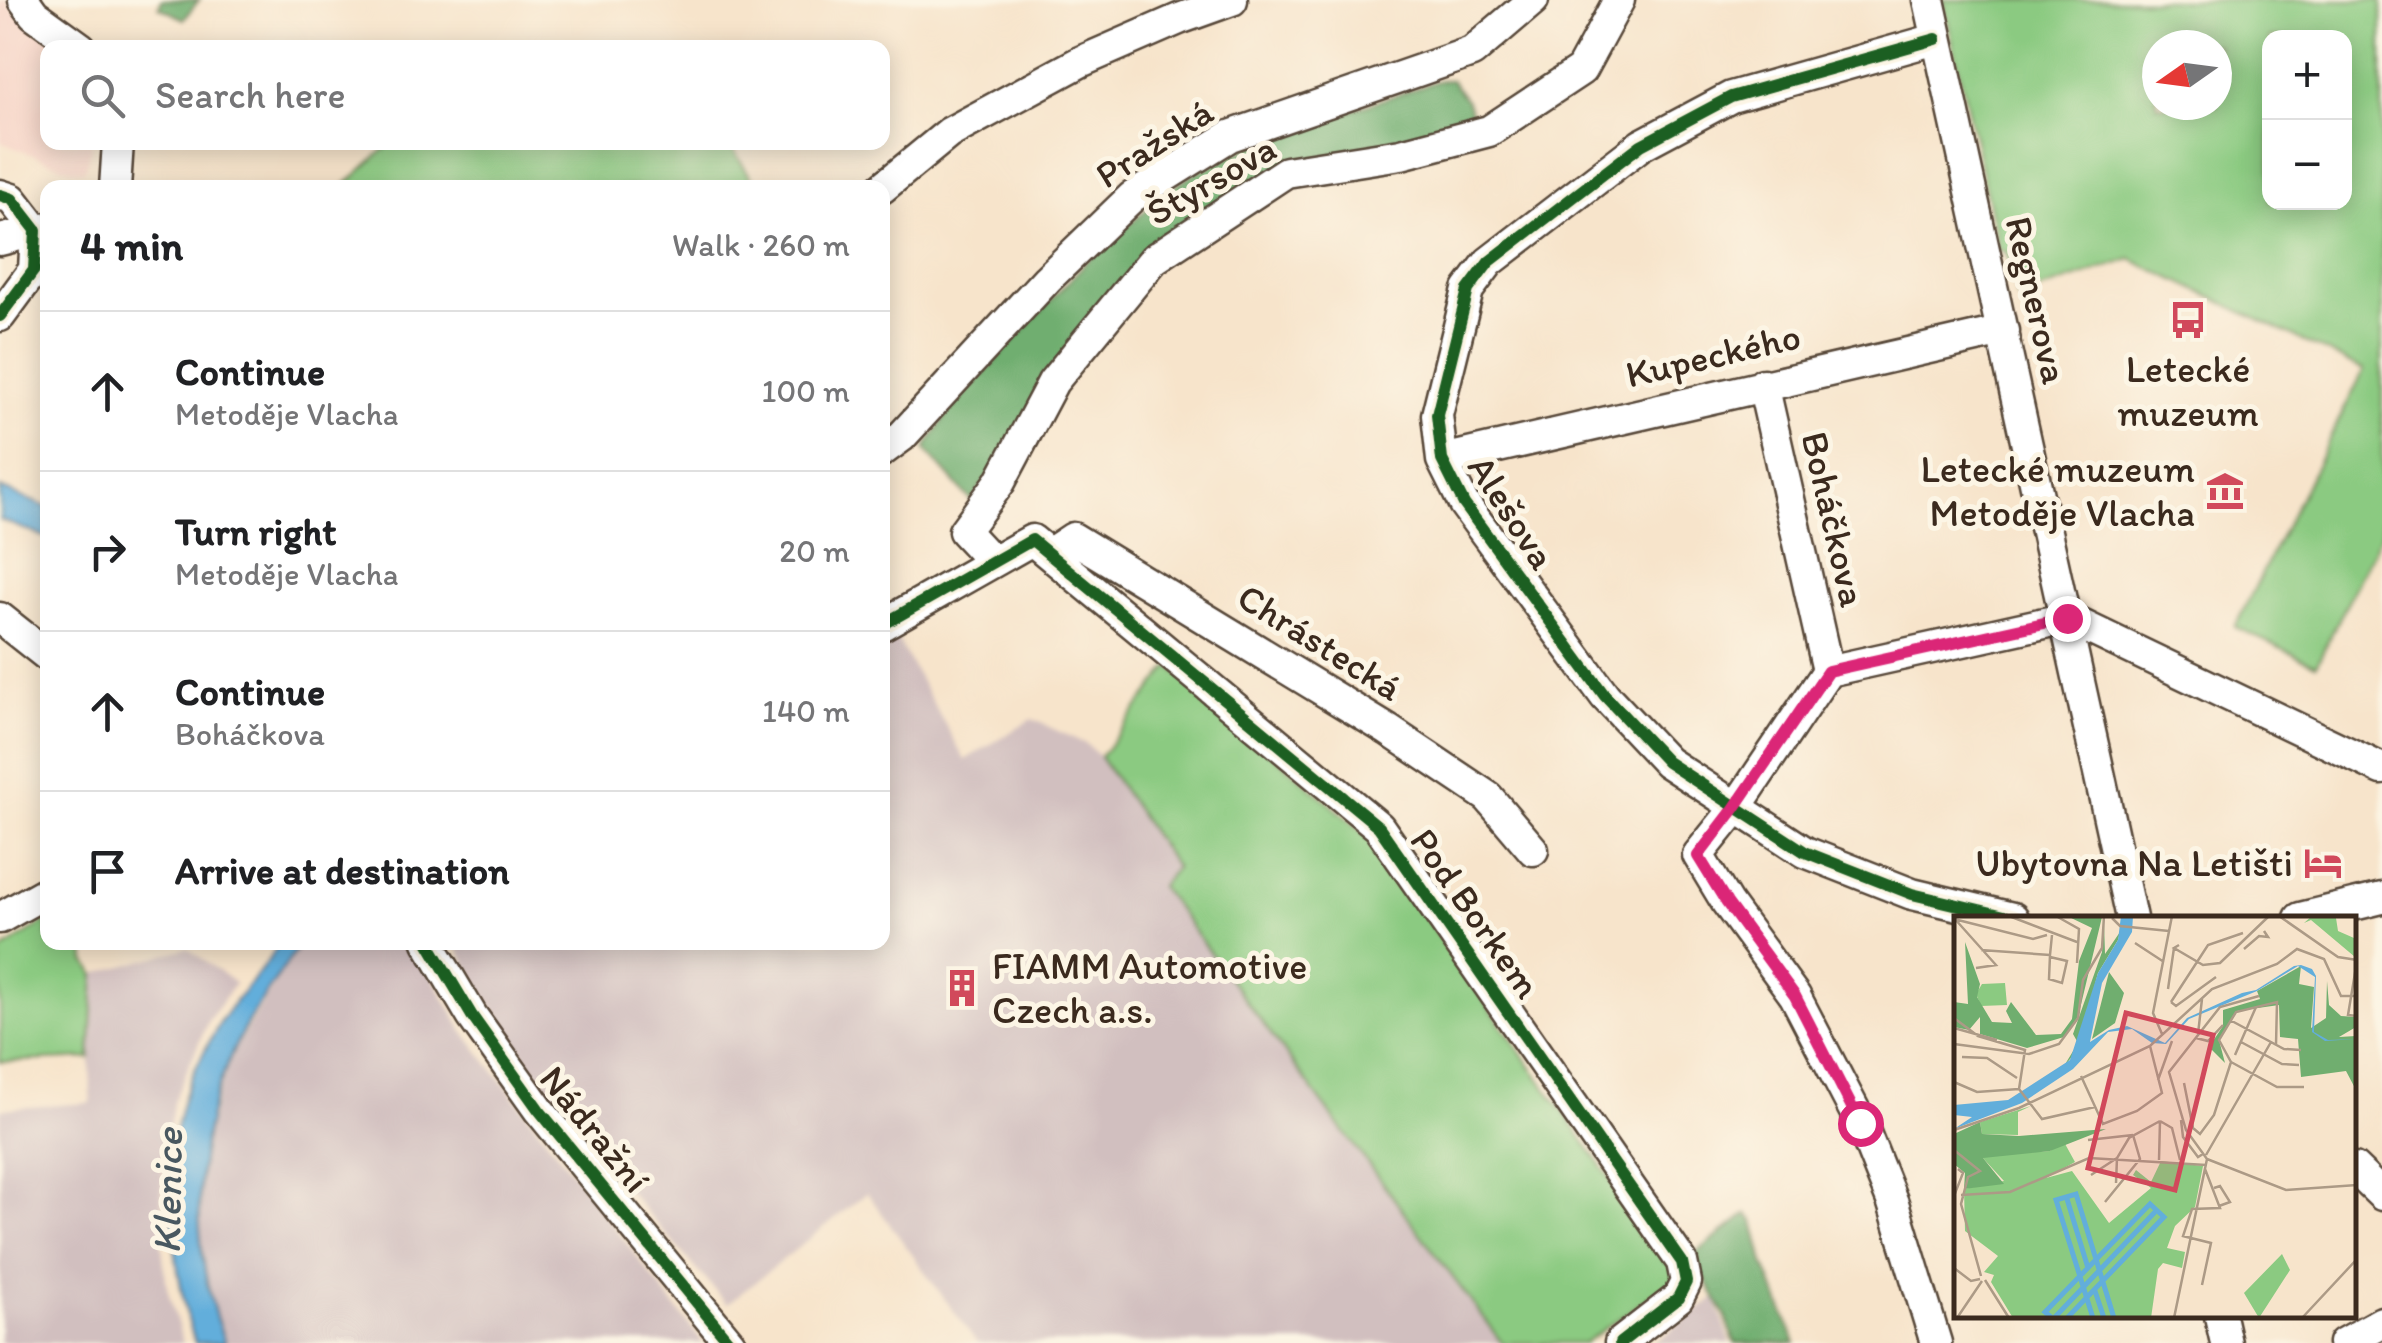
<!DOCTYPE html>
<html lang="en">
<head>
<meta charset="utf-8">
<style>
  body { margin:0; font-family:Itim,sans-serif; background:#f6f6f6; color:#202124 }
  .controls { position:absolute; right:30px; top:30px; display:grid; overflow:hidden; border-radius:20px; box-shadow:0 5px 25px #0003 }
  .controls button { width:90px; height:90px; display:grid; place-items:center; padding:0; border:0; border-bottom:2px solid #e0e0e0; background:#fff; color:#202124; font:50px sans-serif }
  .compass { position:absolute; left:2142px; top:30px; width:90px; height:90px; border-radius:50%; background:#fff; box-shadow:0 5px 25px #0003; rotate:256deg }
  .stop { position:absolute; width:30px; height:30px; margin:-22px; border:8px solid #db2777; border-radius:50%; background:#fff }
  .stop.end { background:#db2777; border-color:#fff; box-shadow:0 2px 10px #0008 }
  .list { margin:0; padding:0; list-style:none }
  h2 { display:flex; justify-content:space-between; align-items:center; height:130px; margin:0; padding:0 40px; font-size:42px }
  h2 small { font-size:32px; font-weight:400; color:#757577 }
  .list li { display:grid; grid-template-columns:65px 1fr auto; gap:30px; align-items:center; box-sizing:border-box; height:160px; padding:0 40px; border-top:2px solid #e0e0e0 }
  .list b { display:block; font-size:38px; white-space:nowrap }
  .list p { margin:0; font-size:32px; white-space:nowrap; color:#757577 }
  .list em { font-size:32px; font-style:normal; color:#757577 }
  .icon { flex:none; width:55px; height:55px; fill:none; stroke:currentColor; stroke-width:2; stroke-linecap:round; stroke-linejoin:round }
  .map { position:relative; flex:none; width:2382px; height:1343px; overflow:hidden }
  .search { position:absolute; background:#fff; box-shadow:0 5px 25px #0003; left:40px; top:40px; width:850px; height:110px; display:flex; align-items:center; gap:25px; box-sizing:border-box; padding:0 35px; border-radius:20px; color:#757577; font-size:38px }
  .panel { position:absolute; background:#fff; box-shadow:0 5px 25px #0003; left:40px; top:180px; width:850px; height:770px; border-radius:20px }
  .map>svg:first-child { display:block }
  .built { fill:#f6d1c5 }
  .industrial { fill:#d1bfbf }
  .green { fill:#8bca81; stroke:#637a50; stroke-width:2.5; fill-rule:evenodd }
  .forest { fill:#70ae6f; stroke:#566c46; stroke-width:2.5 }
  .water { fill:#62aedb; stroke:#4e6c7c; stroke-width:2.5 }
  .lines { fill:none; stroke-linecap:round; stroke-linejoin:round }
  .minor-casing { stroke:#574638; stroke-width:35 }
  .minor { stroke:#fff; stroke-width:30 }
  .cycleway-casing { stroke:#fcf5e5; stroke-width:19 }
  .cycleway { stroke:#1b5e20; stroke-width:12 }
  .route { stroke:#db2777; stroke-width:12 }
  .labels { text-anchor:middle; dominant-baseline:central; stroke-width:10; stroke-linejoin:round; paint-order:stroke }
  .street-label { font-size:38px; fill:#3b2a1e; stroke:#fcf5e5 }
  .poi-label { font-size:38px; fill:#3b2a1e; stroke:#fcf5e5; text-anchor:end }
  .water-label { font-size:40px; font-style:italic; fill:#495860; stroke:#fcf5e5 }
  .inset-river { fill:none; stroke:#62aedb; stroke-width:5 }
  .inset-road { fill:none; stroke:#ac9a86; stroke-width:2.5 }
  .view { fill:#d1495b; fill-opacity:0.15; stroke:#d1495b; stroke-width:5 }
  .inset-edge { fill:none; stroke:#3b2a1e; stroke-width:5 }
</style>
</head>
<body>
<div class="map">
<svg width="2382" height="1343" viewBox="0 0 2382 1343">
  <rect width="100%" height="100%" fill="#fcf5e5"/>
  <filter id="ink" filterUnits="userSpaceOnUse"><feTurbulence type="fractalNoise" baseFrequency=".01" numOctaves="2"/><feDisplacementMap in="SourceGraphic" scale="20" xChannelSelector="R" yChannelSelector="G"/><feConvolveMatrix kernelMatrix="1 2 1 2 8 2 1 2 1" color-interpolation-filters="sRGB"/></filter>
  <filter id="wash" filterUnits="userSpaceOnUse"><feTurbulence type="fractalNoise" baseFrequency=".0048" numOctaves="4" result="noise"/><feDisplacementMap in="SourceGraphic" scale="40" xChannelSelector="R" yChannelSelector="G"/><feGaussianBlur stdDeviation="2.25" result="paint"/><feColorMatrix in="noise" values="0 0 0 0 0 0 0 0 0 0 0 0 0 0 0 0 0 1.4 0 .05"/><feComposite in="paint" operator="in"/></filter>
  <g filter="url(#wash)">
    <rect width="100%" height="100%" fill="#f7e4cb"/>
    <path class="built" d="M0 0H8V6L60 47 48 48V142L93 143 84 171 72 170 0 142Z"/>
    <path class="industrial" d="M895 636 965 760 1032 719 1086 744 1100 757 1177 868 1160 886 1502 1343H977L867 1193 727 1304 573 1128 475 981 455 943 882 942V641Z
      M300 942 413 943 462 1029 703 1343H225L213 1312 201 1246 200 1167 207 1132 229 1058Z
      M187 948 235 983 209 1019 173 1103 163 1169 161 1240 167 1288 183 1343H0V1109L91 1103 90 1058 95 974Z
      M1715 1298 1731 1343H1654Z"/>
    <path class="green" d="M1943 0H2382V533L2316 665 2235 627 2364 370 2131 259 2018 298 2006 252 1999 250ZM2270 38H2344V202H2270ZM2157 45H2217V105H2157Z
      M391 143H729L757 187H343Z
      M1170 666 1369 837 1680 1277 1584 1343H1502L1160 886 1176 868 1100 757Z
      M47 920 48 942 85 943 86 961 95 974 90 1058 0 1062V952Z"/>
    <path class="forest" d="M161 0H199L184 19 159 7Z
      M1440 80H1451L1466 100 1475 121 1434 130 1408 145 1282 165 1149 253 971 501 925 449 948 412 1086 262 1169 190 1195 173 1273 136Z
      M1747 1214 1754 1221 1764 1263 1796 1343H1735L1725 1315 1692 1256Z"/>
    <path class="water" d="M0 488 47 507V538L0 520Z
      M279 943H300C276 981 246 1018 229 1060 190 1150 190 1253 225 1343H195C174 1278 162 1173 181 1107 188 1078 206 1048 220 1023 237 994 264 972 279 943Z"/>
  </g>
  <g filter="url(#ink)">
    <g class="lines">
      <g class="minor-casing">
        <path id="minor" d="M24 0 34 14 81 48
          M1929 0 2131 918
          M1936 39 1731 97 1641 145 1489 262 1468 290 1437 415 1442 460 1464 504 1605 696 1667 762 1805 852 1912 894 2013 918
          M115 188 118 142
          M882 188 949 133 1080 62 1179 19 1232 0
          M0 195 12 199 36 230
          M0 240 48 228
          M0 316 34 270 36 230
          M1763 384 1828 671
          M882 451 901 437 1047 279 1132 197 1230 136 1472 52 1533 0
          M1442 460 2003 331
          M1049 554 1073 538 1388 730 1488 797 1533 850
          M993 562 964 531 1000 482 1053 382 1154 259 1286 172 1401 154 1489 131 1581 70 1619 0
          M0 618 48 656
          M882 625 1032 540 1379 827 1682 1262 1686 1282 1678 1298 1620 1343
          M0 918 48 891
          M2300 918 2382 898
          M428 942 472 1016 539 1110 730 1343
          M2354 1168 2382 1195
          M2220 1316 2226 1343
          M1936 1343 1893 1203 1861 1123 1795 996 1727 903 1698 855 1735 809 1828 671 2067 618 2382 769
          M2344 1343 2382 1322"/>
      </g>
      <use href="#minor" class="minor"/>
      <g class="cycleway-casing">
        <path id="cycleway" d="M1936 39 1731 97 1641 145 1489 262 1468 290 1437 415 1442 460 1464 504 1605 696 1667 762 1805 852 1912 894 2013 918
          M0 195 12 199 36 230 34 270 0 316
          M882 625 1032 540 1379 827 1682 1262 1686 1282 1678 1298 1620 1343
          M428 942 472 1016 539 1110 730 1343"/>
      </g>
      <use href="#cycleway" class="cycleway"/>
    </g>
  </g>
  <g class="lines" filter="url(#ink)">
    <path class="route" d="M1860 1123 1795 996 1727 903 1698 856 1734 809 1828 671 2067 618"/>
  </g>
  <defs>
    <g id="bus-bare" transform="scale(3)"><path d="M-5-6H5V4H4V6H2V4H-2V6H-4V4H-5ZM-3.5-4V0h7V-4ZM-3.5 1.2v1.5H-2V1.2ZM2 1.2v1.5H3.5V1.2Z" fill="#d1495b" stroke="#fcf5e5" stroke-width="2.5" paint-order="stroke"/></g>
    <g id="museum-bare" transform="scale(3)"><path d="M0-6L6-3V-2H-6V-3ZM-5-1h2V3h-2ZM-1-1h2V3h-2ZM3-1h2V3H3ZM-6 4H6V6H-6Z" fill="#d1495b" stroke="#fcf5e5" stroke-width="2.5" paint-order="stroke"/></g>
    <g id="hotel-bare" transform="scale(3)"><path d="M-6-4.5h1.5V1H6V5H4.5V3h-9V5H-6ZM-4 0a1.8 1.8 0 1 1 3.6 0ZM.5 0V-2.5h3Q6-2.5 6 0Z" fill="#d1495b" stroke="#fcf5e5" stroke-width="2.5" paint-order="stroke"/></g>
    <g id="building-bare" transform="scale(3)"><path d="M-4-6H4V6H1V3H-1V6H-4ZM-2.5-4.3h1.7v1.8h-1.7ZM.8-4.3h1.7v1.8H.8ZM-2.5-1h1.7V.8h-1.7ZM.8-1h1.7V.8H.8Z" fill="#d1495b" stroke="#fcf5e5" stroke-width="2.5" paint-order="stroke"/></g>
  </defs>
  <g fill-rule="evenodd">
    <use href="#bus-bare" x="2188" y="320"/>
    <use href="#museum-bare" x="2225" y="491"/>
    <use href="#hotel-bare" x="2323" y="863"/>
    <use href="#building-bare" x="962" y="988"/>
  </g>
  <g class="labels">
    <g class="street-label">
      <text transform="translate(1154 143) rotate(-33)">Pražská</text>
      <text transform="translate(1211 180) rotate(-30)">Štyrsova</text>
      <text transform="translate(2037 300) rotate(77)">Regnerova</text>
      <text transform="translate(1713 355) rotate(-13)">Kupeckého</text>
      <text transform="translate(1512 512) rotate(57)">Alešova</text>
      <text transform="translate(1834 519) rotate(77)">Boháčkova</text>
      <text transform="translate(1320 642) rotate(32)">Chrástecká</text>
      <text transform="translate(1476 913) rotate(55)">Pod Borkem</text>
      <text transform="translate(595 1129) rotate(51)">Nádražní</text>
    </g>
    <g class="poi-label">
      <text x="2188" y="369" text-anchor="middle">Letecké<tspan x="2188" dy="44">muzeum</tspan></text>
      <text x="2195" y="469">Letecké muzeum<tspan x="2195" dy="44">Metoděje Vlacha</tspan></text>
      <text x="2293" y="863">Ubytovna Na Letišti</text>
      <text x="992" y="966" text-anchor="start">FIAMM Automotive<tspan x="992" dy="44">Czech a.s.</tspan></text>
    </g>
    <g class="water-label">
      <text transform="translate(167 1191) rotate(-89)">Klenice</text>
    </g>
  </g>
  <g transform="translate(1954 916)">
    <rect width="402" height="402" fill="#f7e4cb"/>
    <path d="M358 0 382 2 384 15 400 22 401 41 357 4 350 7ZM51 67 53 89 27 90 22 78 28 68ZM77 190 64 196V219L28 218 26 206ZM110 226 121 246 92 262 118 255 155 307 197 272 179 259 182 254 197 266 207 245 249 250 241 291 221 310 213 332 231 336 228 352 209 347 204 353 197 402H59L37 366 40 359 30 356 44 340 11 315 10 273 50 265 27 240 96 235ZM328 338 336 354 305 402 290 377Z" fill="#8bca81"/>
    <path d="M113 0 148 1 124 101 110 121 73 132 26 118V101L15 114 0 111V86L14 88 11 26 26 68 23 81 38 106 58 107 52 95 57 86 82 119 107 118 118 103 125 45 138 12ZM150 7 151 38 166 16 164 24 144 57 123 135 110 150 124 127 119 118 148 36ZM347 50 345 68 360 71 357 112 372 102 373 65 375 89 387 100 402 101V111L385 121 402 120V174L392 155 347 161 344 123 326 121 325 89 283 95 265 124 271 147 255 131 269 110V94L306 83 303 75ZM155 56 170 77 161 107 138 123ZM26 206 28 218 65 220 152 213 96 235 29 242 50 268 10 273 11 257 0 248V218Z" fill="#70ae6f"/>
    <path d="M167 0H179L178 16 148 67 136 126 155 114 173 110 211 127 233 102 288 77 302 74 340 50 347 49 358 53 362 60 360 116 374 124 402 123 371 125 358 116 361 61 344 50 303 75 235 103 212 128 198 127 178 113 154 116 119 153 68 187 0 213 18 201 0 199V189L54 184 116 144 144 57 164 24Z" fill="#62aedb"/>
    <path class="inset-river" d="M113 283 134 352M140 372 150 402M98 402 91 396 196 288 210 301 113 402M100 402 201 296M139 402 102 284 122 278 160 402"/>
    <path class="inset-road" d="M55 0 123 26M102 0 125 13 123 47M325 0 384 41 403 44M0 2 42 49 22 52M158 2 166 10 215 15M0 3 79 23 93 19M181 27 210 46M225 29 220 32 249 49 266 47 314 1M290 33 305 20 314 21 310 15M27 34 96 39M96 41 113 45 108 67 95 63 96 39 98 19M402 51 394 99 403 100M214 73 220 32M217 86 254 29 289 17M217 86 222 90 262 61M0 102 24 120 71 134 65 173M276 104 330 133 347 134M0 112 43 124M208 118 199 97 218 0M244 118 248 83M242 122 254 125 269 109M287 126 328 148 345 149M0 128 75 138 105 128 124 102 129 64 148 32 150 0M281 139 302 91M8 141 33 142 63 162M277 146 265 124 282 96 323 86 322 129M277 146 323 171H350M127 160 149 208 183 195 208 177 196 130M204 164 218 125M0 166 23 176 65 173M230 167 239 212 246 218 260 199 277 146M65 173 88 203 141 191M227 204 229 221 244 241 249 238M206 205 218 212 226 244M0 214 65 192 196 130 258 73 323 48 343 33 370 43 387 80H403M134 224 179 219M0 234 26 255 14 261 7 288 27 360M252 239 317 126M253 243 332 274 403 269M205 244 206 205M137 259 163 242M162 267 163 242 175 222 206 205M260 272 266 270 276 286 265 290M7 279 56 276 135 242 252 249M0 280 9 257 4 253M151 286 186 243 179 219M0 352 17 365 26 363M31 364 55 402M248 369 257 327 229 320 238 293 266 292 251 253M3 402 28 365M220 402 253 243 232 214 215 156 266 91 305 80M348 402 403 343"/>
    <path class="view" d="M172 97 259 119 221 274 134 252Z"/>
    <rect width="402" height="402" class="inset-edge"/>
  </g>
</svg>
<div class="controls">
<button>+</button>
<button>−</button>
</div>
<svg class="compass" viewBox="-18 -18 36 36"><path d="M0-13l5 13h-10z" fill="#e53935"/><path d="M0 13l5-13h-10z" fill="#757577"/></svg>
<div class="stop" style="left:1860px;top:1123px"></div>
<div class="stop end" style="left:2067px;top:618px"></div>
<div class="search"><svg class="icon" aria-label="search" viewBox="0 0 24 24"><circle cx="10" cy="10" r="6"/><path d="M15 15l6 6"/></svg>Search here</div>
<section class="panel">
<h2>4 min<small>Walk · 260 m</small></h2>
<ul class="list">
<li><svg class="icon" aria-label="ahead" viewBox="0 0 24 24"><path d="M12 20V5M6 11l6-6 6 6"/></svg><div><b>Continue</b><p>Metoděje Vlacha</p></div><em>100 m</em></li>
<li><svg class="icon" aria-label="right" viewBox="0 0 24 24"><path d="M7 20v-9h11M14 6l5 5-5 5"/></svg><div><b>Turn right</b><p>Metoděje Vlacha</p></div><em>20 m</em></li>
<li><svg class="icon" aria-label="ahead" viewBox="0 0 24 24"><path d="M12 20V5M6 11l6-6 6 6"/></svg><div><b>Continue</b><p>Boháčkova</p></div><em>140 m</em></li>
<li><svg class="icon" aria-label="arrive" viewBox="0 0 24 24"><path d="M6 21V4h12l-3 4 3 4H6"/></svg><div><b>Arrive at destination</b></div></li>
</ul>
</section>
</div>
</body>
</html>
